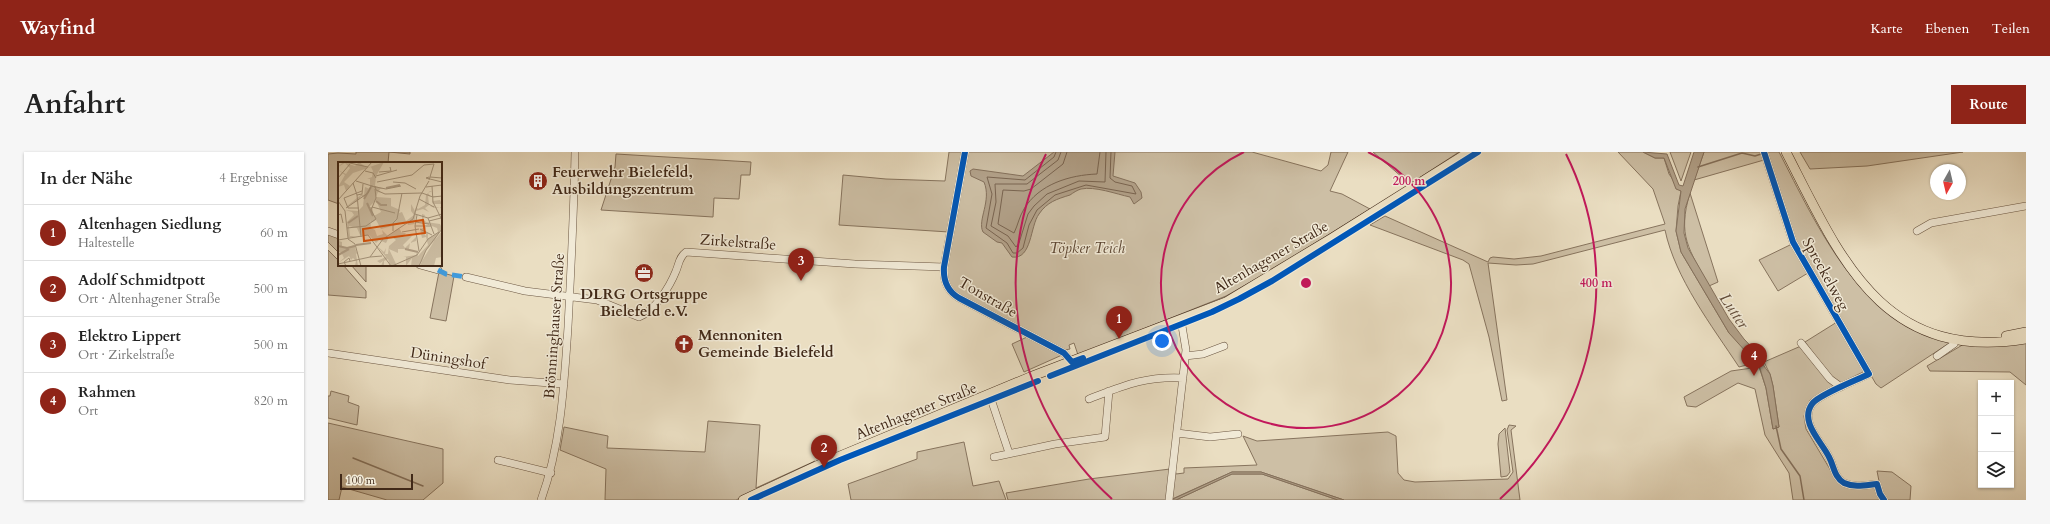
<!DOCTYPE html>
<html lang="de">
<head>
<meta charset="utf-8">
<style>
  body { margin:0; font-family:Cardo,serif; background:#f6f6f6; color:#222 }
  .controls { position:absolute; right:12px; bottom:12px; display:grid; overflow:hidden; border-radius:0px; box-shadow:0 1px 3px #0004 }
  .controls button { width:36px; height:36px; display:grid; place-items:center; padding:0; border:0; border-bottom:1px solid #e0e0e0; background:#fff; color:#222; font:20px sans-serif }
  .compass { position:absolute; left:1602px; top:12px; width:36px; height:36px; border-radius:50%; background:#fff; box-shadow:0 1px 3px #0004; rotate:188deg }
  .scale { position:absolute; left:12px; bottom:10px; width:73px; box-sizing:border-box; padding-left:4px; border:2px solid #412918; border-top:0; font-size:11px; line-height:14px; white-space:nowrap; color:#412918; -webkit-text-stroke:3px #f1ead7; paint-order:stroke }
  .you { position:absolute; left:834px; top:189px; width:14px; height:14px; margin:-10px; border:3px solid #fff; border-radius:50%; background:#1a73e8; box-shadow:0 0 0 6px #1a73e833 }
  .badge { display:grid; place-items:center; width:26px; height:26px; border-radius:50%; background:#8f2418; color:#fff; font-size:13px; font-weight:700 }
  .pin { position:absolute; translate:-50% -33px; filter:drop-shadow(0 1px 2px #0008) }
  .pin::after { content:''; position:absolute; top:21px; width:14px; height:12px; background:inherit; clip-path:polygon(0 0,100% 0,50% 100%) }
  .list { margin:0; padding:0; list-style:none }
  h2 { display:flex; justify-content:space-between; align-items:center; height:52px; margin:0; padding:0 16px; font-size:17px }
  h2 small { font-size:13px; font-weight:400; color:#767676 }
  .list li { display:grid; grid-template-columns:26px 1fr auto; gap:12px; align-items:center; box-sizing:border-box; height:56px; padding:0 16px; border-top:1px solid #e0e0e0 }
  .list b { display:block; font-size:15px; white-space:nowrap }
  .list p { margin:0; font-size:13px; white-space:nowrap; color:#767676 }
  .list em { font-size:13px; font-style:normal; color:#767676 }
  .icon { flex:none; width:22px; height:22px; fill:none; stroke:currentColor; stroke-width:2; stroke-linecap:round; stroke-linejoin:round }
  .map { position:relative; flex:none; width:1698px; height:348px; overflow:hidden; border-radius:0px }
  header { display:flex; align-items:center; gap:24px; box-sizing:border-box; height:56px; padding:0 20px; background:#8f2418; color:#fff }
  header strong { font-size:19px }
  nav { display:flex; gap:22px; margin-inline-start:auto; font-size:14px }
  .intro { display:flex; align-items:center; justify-content:space-between; box-sizing:border-box; height:96px; padding:0 24px }
  h1 { margin:0; font-size:28px }
  .button { padding:10px 18px; border-radius:0px; background:#8f2418; color:#fff; font-size:14px; font-weight:700 }
  main { display:flex; gap:24px; padding:0 24px }
  aside { flex:1; background:#fff; border-radius:0px; box-shadow:0 1px 3px #0004 }
  .map>svg:first-child { display:block }
  .green { fill:#cdbfa5; stroke:#87745e }
  .water { fill:#b1a088; stroke:#84705b }
  .lines { fill:none; stroke-linecap:round; stroke-linejoin:round }
  .shore { stroke:#796450; stroke-width:1 }
  .stream { stroke:#84705b; stroke-width:1.5 }
  .minor-casing { stroke:#6b5642; stroke-width:8 }
  .major-casing { stroke:#412918; stroke-width:10 }
  .minor { stroke:#f1ead7; stroke-width:7 }
  .major { stroke:#eadec2; stroke-width:9 }
  .quiet { stroke:#3f9cdf; stroke-width:5; stroke-dasharray:10 5; stroke-linecap:butt }
  .cycleway-casing { stroke:#f1ead7; stroke-width:8 }
  .cycleway { stroke:#0057b8; stroke-width:6 }
  .ring { fill:none; stroke:#c2185b; stroke-width:2 }
  .labels { text-anchor:middle; dominant-baseline:central; stroke-width:3; stroke-linejoin:round; paint-order:stroke }
  .poi-label { font-size:15px; font-weight:bold; fill:#412918; stroke:#f1ead7; text-anchor:start }
  .street-label { font-size:15px; fill:#412918; stroke:#f1ead7 }
  .park-label { font-size:15px; font-style:italic; fill:#5d4734; stroke:#f1ead7 }
  .water-label { font-size:16px; font-style:italic; fill:#634d3a; stroke:#f1ead7 }
  .inset-river { fill:none; stroke:#b1a088; stroke-width:2 }
  .inset-road { fill:none; stroke:#a6967e; stroke-width:1 }
  .view { fill:#d7540d; fill-opacity:0.15; stroke:#d7540d; stroke-width:2 }
  .inset-edge { fill:none; stroke:#412918; stroke-width:2 }
  .centre { fill:#c2185b; stroke:#f1ead7; stroke-width:2 }
  .ring-label { font-size:12px; text-anchor:middle; font-weight:bold; fill:#c2185b; stroke:#f1ead7; stroke-width:3; stroke-linejoin:round; paint-order:stroke }
</style>
</head>
<body>
<header>
<strong>Wayfind</strong>
<nav><a>Karte</a><a>Ebenen</a><a>Teilen</a></nav>
</header>
<div class="intro"><h1>Anfahrt</h1><a class="button">Route</a></div>
<main>
<aside>
<h2>In der Nähe<small>4 Ergebnisse</small></h2>
<ul class="list">
<li><span class="badge">1</span><div><b>Altenhagen Siedlung</b><p>Haltestelle</p></div><em>60 m</em></li>
<li><span class="badge">2</span><div><b>Adolf Schmidtpott</b><p>Ort · Altenhagener Straße</p></div><em>500 m</em></li>
<li><span class="badge">3</span><div><b>Elektro Lippert</b><p>Ort · Zirkelstraße</p></div><em>500 m</em></li>
<li><span class="badge">4</span><div><b>Rahmen</b><p>Ort</p></div><em>820 m</em></li>
</ul>
</aside>
<div class="map">
<svg width="1698" height="348" viewBox="0 0 1698 348">
  <rect width="100%" height="100%" fill="#eadec2"/>
  <filter id="stains"><feTurbulence type="fractalNoise" baseFrequency=".005" numOctaves="4"/><feColorMatrix values="0 0 0 0 .2 0 0 0 0 .09 0 0 0 0 .02 0 0 0 .5 -.17"/></filter>
  <radialGradient id="worn" r=".72"><stop offset=".6" stop-color="#630" stop-opacity="0"/><stop offset="1" stop-color="#630" stop-opacity=".3"/></radialGradient>
  <path class="green" d="M28 0H82V2L61 0 60 11H11V52L0 48V2L10 1 28 2Z
    M621 0H635L621 80 511 73 515 23 558 27 617 29Z
    M640 0H924L993 19 1000 13 1003 0H1020L1002 39 1014 42 1042 57 942 119 898 144 750 203 746 191 741 193 742 197 737 198C717 188 631 148 622 134 618 128 619 120 619 113Z
    M1045 0H1131L1082 32Z
    M1290 0H1315L1327 6H1336L1341 22 1353 39 1350 54 1348 79 1353 100 1401 181 1430 210 1411 215C1384 174 1347 126 1337 78L1205 112 1188 113 1160 111 1179 248 1174 249 1161 185 1141 112 1135 108 1042 73 1057 64 1160 110 1162 106 1165 105 1186 107 1213 104 1337 72 1325 37Z
    M1342 0H1363L1353 29Z
    M1376 0H1434L1436 8 1366 28Z
    M1439 0H1451C1489 73 1532 173 1623 190L1553 236 1548 232 1470 99Z
    M1472 0H1635L1539 14 1482 17Z
    M288 2 423 10 422 23H413L411 47 386 46 385 65 273 58 287 15Z
    M1362 41 1390 130 1381 134C1361 97 1349 84 1362 41Z
    M0 81 11 86V101L0 90Z
    M1464 92 1480 121 1450 139 1431 108Z
    M0 98 11 109V113H15L38 139V146L0 143Z
    M23 113H38V130Z
    M111 120 126 124 118 169 102 166Z
    M1509 170 1537 219 1511 232 1506 229 1477 190Z
    M699 185 734 203 696 220 684 192Z
    M1698 190V233L1682 220 1602 219 1599 214 1636 192 1665 194Z
    M1473 194 1508 234 1482 248 1476 264 1478 277 1509 329 1548 334 1553 348H1465L1461 321 1437 283 1427 237 1410 231 1368 255 1359 254 1356 245 1403 219 1431 215 1438 236 1445 277 1451 275 1445 234 1442 222 1436 210Z
    M3 239 21 244 20 250 31 254 29 273 0 266V244H2Z
    M380 269 432 273 428 336 487 309 484 314 408 348H277L278 317 232 298 236 275 280 284 279 296 377 300Z
    M0 271 115 297V331L95 348H59L14 335 11 348H0Z
    M1181 273 1188 274 1183 278 1192 348H1016L933 320H904L842 348 847 317 848 322 856 321V316L929 313 915 284 929 289 1060 280 1068 284 1070 321 1076 328 1087 330 1180 327 1185 320 1179 278Z
    M1177 276 1182 320 1179 324 1173 325 1170 292 1171 282Z
    M636 290 645 334 671 329 678 348H523L520 332 589 307V300Z
    M842 317 840 348H680L678 341 761 327Z
    M1549 319 1564 320 1583 334 1582 348H1560L1553 339Z
    M904 322H934L1010 348H848Z"/>
  <path class="water" d="M726 0H787L785 24 807 31 813 40 814 46 806 52 802 45C788 42 767 34 753 37 749 38 745 41 742 43 729 47 719 50 711 62 702 74 704 108 684 105L674 91 669 90 655 80C649 68 664 49 656 30L643 24 642 19 645 17 695 24Z
    M1315 0 1339 2 1351 33 1355 34 1366 0H1376L1357 57 1356 81 1360 96 1401 167 1416 187 1435 207 1436 214 1442 222 1445 234 1451 275 1445 277 1438 236 1430 210 1419 201 1401 181 1353 100 1348 79 1353 39 1348 37 1336 6H1327Z
    M904 320H933L1016 348H1010L934 322H904L848 348H838L845 347Z"/>
  <g class="lines">
    <path class="shore" d="M728 0 726 5 697 28 659 25 664 42 658 76 679 91 685 101H689L695 96 701 73 709 58 727 43 758 33 808 42 804 34 787 30 782 26 783 0
      M733 0 730 8 699 32H667L668 50 663 74 680 84 688 95 691 91 700 62 706 54 719 42 751 29 777 30 778 0
      M739 0 735 12 703 37 696 39 675 38 670 72 686 81C690 73 691 65 696 57 711 32 742 23 769 22L772 0"/>
    <path class="stream" d="M1370 15 1414 1 1427 4 1433 2
      M1448 274 1453 297 1472 324 1476 348
      M25 306 95 334"/>
    <g class="minor-casing">
      <path id="minor" d="M637 0 616 115C615 129 619 139 631 146L736 201 744 210
        M1436 0 1465 90 1541 222C1529 228 1490 243 1484 252 1471 270 1494 290 1501 305 1506 314 1506 325 1516 331 1527 336 1538 333 1549 332L1552 342 1556 348
        M0 79 11 83
        M1589 79 1603 71 1698 54
        M92 113 110 118
        M138 125 197 139 269 148 311 165C327 159 342 134 348 119 351 112 351 105 358 100L527 112 616 115
        M1473 191 1502 227 1513 235
        M0 201 182 228 236 232
        M857 204 875 202 896 194
        M1609 204 1626 192 1627 187
        M662 244 681 301
        M761 247C795 234 817 224 855 226
        M849 281 882 285 910 282
        M666 305 727 292 777 285 781 239
        M170 308 223 321
        M213 348C233 293 236 234 240 175 243 117 246 59 247 0
        M841 348 858 198 853 168"/>
    </g>
    <g class="major-casing">
      <path id="major" d="M1458 0C1513 107 1554 210 1698 187
        M1678 184 1698 180
        M415 348 488 314 702 225 898 150 1004 86 1141 0"/>
    </g>
    <use href="#minor" class="minor"/>
    <use href="#major" class="major"/>
    <path class="quiet" d="M110 118 118 122 138 125"/>
    <g class="cycleway-casing">
      <path id="cycleway" d="M637 0 616 115C615 129 619 139 631 146L736 201 744 210 755 206
        M1436 0 1465 90 1541 222C1529 228 1490 243 1484 252 1471 270 1494 290 1501 305 1506 314 1506 325 1516 331 1527 336 1538 333 1549 332L1552 342 1556 348
        M722 224 884 160 911 147 944 129 1150 0
        M423 348 512 308 710 229"/>
    </g>
    <use href="#cycleway" class="cycleway"/>
  </g>
  <g class="ring">
    <path d="M1040 0A145 145 0 1 1 916 0"/>
    <path d="M784 347A290 290 0 0 1 718 2M1238 2A290 290 0 0 1 1172 347"/>
  </g>
  <defs>
    <g id="building-disc" transform="scale(1)"><circle r="9.5" fill="#8f2418" stroke="#f1ead7"/><path d="M-4-6H4V6H1V3H-1V6H-4ZM-2.5-4.3h1.7v1.8h-1.7ZM.8-4.3h1.7v1.8H.8ZM-2.5-1h1.7V.8h-1.7ZM.8-1h1.7V.8H.8Z" fill="#fff"/></g>
    <g id="office-disc" transform="scale(1)"><circle r="9.5" fill="#8f2418" stroke="#f1ead7"/><path d="M-6-3h4V-5.5h4V-3h4V5H-6ZM-1-4.5V-3h2v-1.5ZM-6 0V1H6V0Z" fill="#fff"/></g>
    <g id="church-disc" transform="scale(1)"><circle r="9.5" fill="#8f2418" stroke="#f1ead7"/><path d="M-1.2-6h2.4v3.5h3.3v2.4h-3.3V6h-2.4V-.1h-3.3v-2.4h3.3Z" fill="#fff"/></g>
  </defs>
  <g fill-rule="evenodd">
    <use href="#building-disc" x="210" y="29"/>
    <use href="#office-disc" x="316" y="121"/>
    <use href="#church-disc" x="356" y="192"/>
  </g>
  <g class="labels">
    <g class="poi-label">
      <text x="224" y="20">Feuerwehr Bielefeld,<tspan x="224" dy="17">Ausbildungszentrum</tspan></text>
      <text x="316" y="142" text-anchor="middle">DLRG Ortsgruppe<tspan x="316" dy="17">Bielefeld e.V.</tspan></text>
      <text x="370" y="183">Mennoniten<tspan x="370" dy="17">Gemeinde Bielefeld</tspan></text>
    </g>
    <g class="street-label">
      <text transform="translate(410 90) rotate(4)">Zirkelstraße</text>
      <text transform="translate(943 105) rotate(-30)">Altenhagener Straße</text>
      <text transform="translate(1498 122) rotate(61)">Spreckelweg</text>
      <text transform="translate(660 145) rotate(30)">Tonstraße</text>
      <text transform="translate(226 174) rotate(-86)">Brönninghauser Straße</text>
      <text transform="translate(120 206) rotate(9)">Düningshof</text>
      <text transform="translate(588 259) rotate(-22)">Altenhagener Straße</text>
    </g>
    <g class="park-label">
      <text x="759" y="96">Töpker Teich</text>
    </g>
    <g class="water-label">
      <text transform="translate(1406 159) rotate(56)">Lutter</text>
    </g>
  </g>
  <g transform="translate(10 10)">
    <rect width="104" height="104" fill="#eadec2"/>
    <path d="M5 0 17 4 21 0 29 6 46 0 38 14 37 24 47 27H42L41 29 43 31 40 30 38 35 53 36V44L62 48 61 51 64 50 68 59 76 53 73 49V42L77 49 78 45 80 47 87 43 88 33 92 29H94L90 31 92 34H104L95 35V39L102 38 103 40 104 38V42H95L97 45H103L104 48 102 45 97 46 92 44H96L94 40 91 41 94 40 95 35 90 34 91 43 87 46 91 50 85 47 78 49 77 59H75L77 62 70 63 69 60 43 67 38 58 33 61 32 57 33 66 37 68 39 74 45 72 44 68 50 74 61 66 64 71H68L65 75 75 73 65 83 67 86 78 75V79L72 81 71 87H60V91L51 87 59 104H52L50 97 46 99V104H43L45 99 42 101 39 99 48 95 39 84 46 90 48 86 47 92H50L51 84 58 78 54 75H51L48 81 41 78 38 81 31 73H22L19 66 11 64 12 74H18L10 76 9 60 16 53 14 50 7 48 20 49 25 44 26 35 23 34 20 39 9 44 24 32 26 33 27 25 32 27 33 23H28H32V17H29L34 15 35 9 33 5 15 11 6 20 12 24 8 29 6 23 0 25 7 13 0 8 8 12 12 6 7 1 0 5ZM38 38 43 50 36 54 34 45H31ZM84 52 87 53 85 57 88 60 102 62 104 66 81 104H73L74 96 68 104V95H65L78 93 79 90 80 94 90 83 88 75 84 76 82 67 88 65 86 71 88 74V71H90V77L100 70 99 66 81 59H84ZM104 69V95L98 96 96 104H82L88 89ZM1 79 4 80V84L8 86 16 83 19 91 23 88 18 92 20 104H17L18 99 15 96 13 98 11 94 0 101 6 96 4 92 0 94 5 90H0Z" fill="#cdbfa5" fill-rule="evenodd"/>
    <path class="inset-river" d="M48 26 62 23M26 37 33 25M38 39 43 43H49M29 41 35 54M10 61 20 54M18 83 33 81M0 84 9 86 17 84M67 87 80 90M0 93 11 87"/>
    <path class="inset-road" d="M7 0 30 5M27 9 35 11 38 16M41 10 53 9 52 5M38 14 59 8M91 15 88 16 104 20M92 15 104 16M0 16 12 2M91 18 96 2M18 19 37 25M39 20 74 13 86 3 96 2M55 20 67 21 78 27M15 21 19 33M37 24 38 28 47 32 84 31M94 24 95 40 104 58M88 25 104 23M84 31 95 35 104 34M19 33 23 75M19 33 24 32 25 22M6 36 10 46H21M6 36 24 29M81 37 96 45M0 38 34 0M0 39 7 49 10 76M34 45 57 51M8 46 30 31 33 24 48 27 63 24M77 52 90 56 104 52M0 53 3 52 5 61M79 53 77 64 81 89M90 56 96 72M91 59 103 56M77 60 91 62M77 64H93M9 66 28 64 38 57 33 48 38 36 37 27M82 67 94 73M55 69V61L59 57 64 31M64 70 81 67M10 77 17 82 23 104M0 78 30 73 53 104M32 95 44 94M0 102 32 95 45 77 75 57 82 34 91 19M8 104 6 100 11 96 12 99M54 104 79 93 90 77 101 70M81 104 88 88 104 67"/>
    <path class="view" d="M85 58 87 71 26 79 25 67Z"/>
    <rect width="104" height="104" class="inset-edge"/>
  </g>
  <circle cx="978" cy="131" r="6" class="centre"/>
  <g class="ring-label">
    <text x="1081" y="33">200 m</text>
    <text x="1268" y="135">400 m</text>
  </g>
  <rect width="100%" height="100%" filter="url(#stains)"/>
  <rect width="100%" height="100%" fill="url(#worn)"/>
</svg>
<div class="controls">
<button>+</button>
<button>−</button>
<button><svg class="icon" aria-label="layers" viewBox="0 0 24 24"><path d="M12 4l9 5-9 5-9-5zM3 14l9 5 9-5"/></svg></button>
</div>
<svg class="compass" viewBox="-18 -18 36 36"><path d="M0-13l5 13h-10z" fill="#e53935"/><path d="M0 13l5-13h-10z" fill="#767676"/></svg>
<div class="scale">100 m</div>
<div class="you"></div>
<div class="pin badge" style="left:791px;top:187px">1</div>
<div class="pin badge" style="left:496px;top:316px">2</div>
<div class="pin badge" style="left:473px;top:129px">3</div>
<div class="pin badge" style="left:1426px;top:224px">4</div>
</div>
</main>
</body>
</html>
